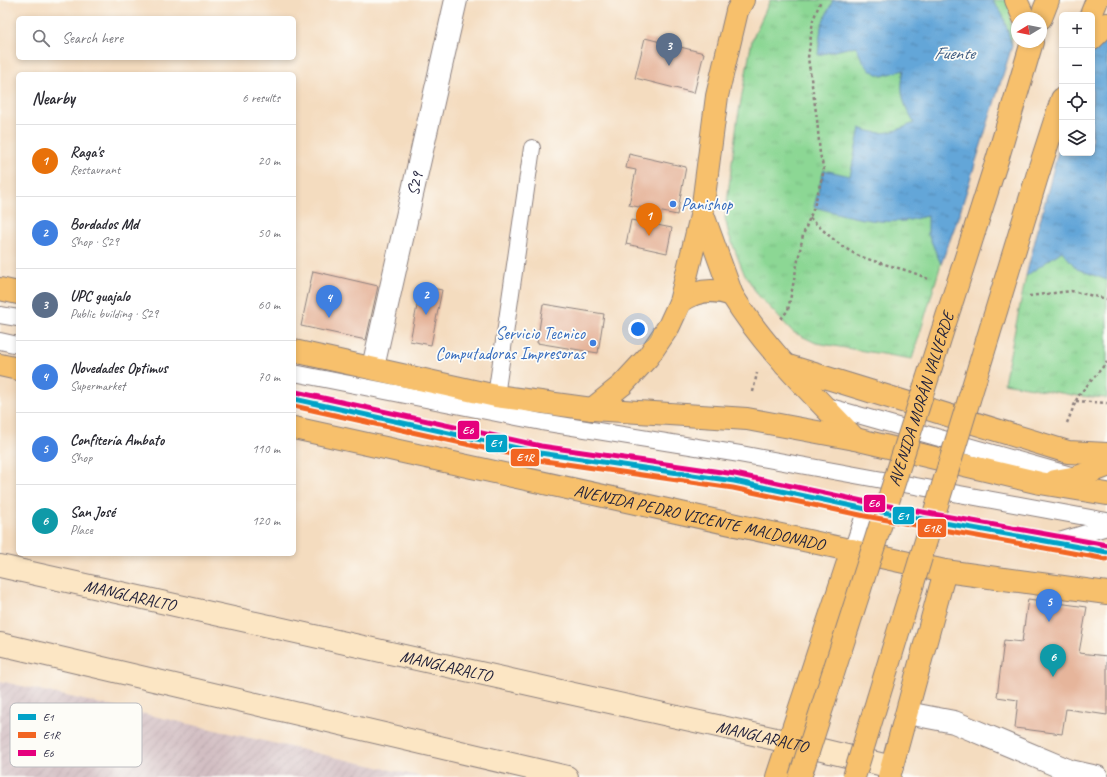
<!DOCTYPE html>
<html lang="en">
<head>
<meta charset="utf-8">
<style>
  body { margin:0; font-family:Caveat,sans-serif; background:#f7f7f7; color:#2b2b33 }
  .controls { position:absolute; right:12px; top:12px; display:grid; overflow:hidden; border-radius:6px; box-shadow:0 2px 6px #0003 }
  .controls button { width:36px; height:36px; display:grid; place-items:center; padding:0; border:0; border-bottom:1px solid #e1e1e2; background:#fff; color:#2b2b33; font:20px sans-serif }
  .compass { position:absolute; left:1011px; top:12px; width:36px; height:36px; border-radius:50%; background:#fff; box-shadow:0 2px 6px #0003; rotate:260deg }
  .you { position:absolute; left:638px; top:329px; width:14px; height:14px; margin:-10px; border:3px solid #fff; border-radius:50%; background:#1a73e8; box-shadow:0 0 0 6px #1a73e833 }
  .badge { display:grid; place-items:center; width:26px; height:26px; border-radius:50%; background:#db2777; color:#fff; font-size:13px; font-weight:700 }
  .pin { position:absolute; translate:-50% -33px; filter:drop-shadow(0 1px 2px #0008) }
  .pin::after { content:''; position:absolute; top:21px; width:14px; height:12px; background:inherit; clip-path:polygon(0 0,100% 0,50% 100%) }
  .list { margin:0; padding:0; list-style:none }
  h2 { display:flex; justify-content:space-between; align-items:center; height:52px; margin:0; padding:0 16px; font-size:17px }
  h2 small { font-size:13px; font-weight:400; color:#7c7c81 }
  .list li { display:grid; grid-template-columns:26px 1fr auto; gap:12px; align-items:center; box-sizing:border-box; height:72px; padding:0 16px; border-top:1px solid #e1e1e2 }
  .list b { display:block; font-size:15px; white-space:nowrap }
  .list p { margin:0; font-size:13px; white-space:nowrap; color:#7c7c81 }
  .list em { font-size:13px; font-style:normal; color:#7c7c81 }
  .icon { flex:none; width:22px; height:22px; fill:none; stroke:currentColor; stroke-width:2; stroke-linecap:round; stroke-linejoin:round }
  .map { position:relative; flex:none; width:1107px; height:777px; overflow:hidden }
  .search { position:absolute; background:#fff; box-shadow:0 2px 6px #0003; left:16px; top:16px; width:280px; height:44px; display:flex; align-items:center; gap:10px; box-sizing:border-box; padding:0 14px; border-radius:6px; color:#7c7c81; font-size:15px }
  .panel { position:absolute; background:#fff; box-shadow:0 2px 6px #0003; left:16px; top:72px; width:280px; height:484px; border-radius:6px }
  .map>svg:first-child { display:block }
  .industrial { fill:url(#industrial-furrows) }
  .park { fill:url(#park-tufts); stroke:#577c68 }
  .water { fill:url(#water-ripples); stroke:#43648a }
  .building { fill:#e6b59b }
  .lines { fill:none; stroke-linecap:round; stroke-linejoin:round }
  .service-casing { stroke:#8b7f7d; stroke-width:18 }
  .minor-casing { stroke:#8b7f7d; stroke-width:24 }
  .secondary-casing { stroke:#8b7f7d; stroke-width:24 }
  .primary-casing { stroke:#8b7f7d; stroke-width:24 }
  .path { stroke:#8b7f7d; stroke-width:2.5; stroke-dasharray:3 3; stroke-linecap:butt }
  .service { stroke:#fff; stroke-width:16 }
  .minor { stroke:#fff; stroke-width:22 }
  .secondary { stroke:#fce6c4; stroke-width:22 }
  .primary { stroke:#f7c06c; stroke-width:22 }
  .primary-bridge-casing { stroke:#8b7f7d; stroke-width:24; stroke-linecap:butt }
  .primary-bridge { stroke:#f7c06c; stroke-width:22 }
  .bus-1-casing { stroke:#fdfcf7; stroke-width:8 }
  .bus-2-casing { stroke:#fdfcf7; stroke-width:8 }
  .bus-3-casing { stroke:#fdfcf7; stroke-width:8 }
  .bus-1 { stroke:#02a2c7; stroke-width:5 }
  .bus-2 { stroke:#f26522; stroke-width:5 }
  .bus-3 { stroke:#e5007d; stroke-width:5 }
  .shop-dot { fill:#3f7fe0; stroke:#fdfcf7; stroke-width:1.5 }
  .labels { text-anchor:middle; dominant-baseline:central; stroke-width:3.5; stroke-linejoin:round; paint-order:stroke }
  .street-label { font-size:17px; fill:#22223b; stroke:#fdfcf7 }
  .shop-label { font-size:17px; fill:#366cbe; stroke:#fdfcf7; text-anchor:start }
  .water-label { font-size:18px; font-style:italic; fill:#405d82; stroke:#fdfcf7 }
  .key { fill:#fdfcf7; stroke:#bbbbbf; stroke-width:1 }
  .key-label { font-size:11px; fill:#22223b }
  .line-badge { stroke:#fdfcf7; stroke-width:1.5 }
  .badge-label { font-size:11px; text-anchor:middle; font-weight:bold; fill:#fff }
</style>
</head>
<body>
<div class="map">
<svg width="1107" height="777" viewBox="0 0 1107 777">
  <defs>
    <pattern id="industrial-furrows" width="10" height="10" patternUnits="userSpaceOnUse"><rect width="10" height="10" fill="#d2bec2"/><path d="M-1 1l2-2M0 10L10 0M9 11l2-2" fill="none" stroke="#b4a3a8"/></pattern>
    <pattern id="park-tufts" width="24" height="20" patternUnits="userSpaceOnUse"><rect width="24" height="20" fill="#8cd794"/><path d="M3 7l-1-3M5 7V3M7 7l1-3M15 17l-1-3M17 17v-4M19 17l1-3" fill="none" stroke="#78b880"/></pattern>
    <pattern id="water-ripples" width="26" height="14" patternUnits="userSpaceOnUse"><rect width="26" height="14" fill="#64a6d8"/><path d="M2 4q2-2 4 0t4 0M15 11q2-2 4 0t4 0" fill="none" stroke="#5287b0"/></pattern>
  </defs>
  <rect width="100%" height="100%" fill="#fdfcf7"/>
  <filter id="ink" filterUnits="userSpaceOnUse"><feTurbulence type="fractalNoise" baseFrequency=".025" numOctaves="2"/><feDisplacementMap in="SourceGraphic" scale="8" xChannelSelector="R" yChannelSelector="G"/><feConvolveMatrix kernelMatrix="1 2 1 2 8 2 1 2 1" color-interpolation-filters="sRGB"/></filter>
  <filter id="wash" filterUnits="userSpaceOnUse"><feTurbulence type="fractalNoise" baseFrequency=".012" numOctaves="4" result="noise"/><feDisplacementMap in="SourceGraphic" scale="16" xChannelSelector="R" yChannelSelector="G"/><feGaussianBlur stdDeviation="0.9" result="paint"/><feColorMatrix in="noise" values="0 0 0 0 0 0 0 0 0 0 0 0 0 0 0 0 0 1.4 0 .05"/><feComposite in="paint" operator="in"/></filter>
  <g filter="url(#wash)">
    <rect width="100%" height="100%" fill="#f4dcbf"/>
    <path class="industrial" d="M0 681 422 777H0Z"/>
    <path class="park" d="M770 0H1007L1010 6 1012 46 959 215 941 264 912 359 816 343 793 332 757 294 743 271 729 235 725 218 737 122 752 40Z
      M1107 25V398L1078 396 1004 383 1026 276 1062 136V153H1092V52Z"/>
    <path class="water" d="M833 0H992L1003 15 1012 46 959 215 941 264 928 234V216C920 217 912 220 904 221 873 224 844 215 814 207L824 170 850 176 860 128C882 137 893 132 914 123 903 103 899 93 904 70L882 76C865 69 863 63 856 46L818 55 821 26Z
      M1107 27V280L1077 269 1062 251 1026 276 1062 136V153H1092V52Z"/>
    <g id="blocks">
      <path class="building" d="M645 38 704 53 694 93 635 78Z
        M629 154 686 167 677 215 629 205 636 170 626 168Z
        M631 220 672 228 667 253 626 244Z
        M313 271 378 286 366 340 301 326Z
        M421 286 442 290 431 345 410 341Z
        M543 304 604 314 598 353 537 343Z
        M1028 599 1087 607 1079 653 1107 656V715L1066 709 1062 734 1015 728 1018 700 997 697 1004 640 1022 642Z"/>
    </g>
  </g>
  <g filter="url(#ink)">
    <use href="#blocks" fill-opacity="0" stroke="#8b7f7d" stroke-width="1"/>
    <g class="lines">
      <g class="service-casing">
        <path id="service" d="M0 315 18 318
          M0 341 18 345
          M294 373 542 422 740 454 1107 521
          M496 396 532 148
          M294 399 540 453 734 481 866 509 1107 552
          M823 405 1074 476
          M1056 542 1107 527
          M852 550 866 509"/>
      </g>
      <g class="minor-casing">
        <g id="minor">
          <path id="s1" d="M373 367 456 0"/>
          <path d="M907 713 954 722 1070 771 1097 777"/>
        </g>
      </g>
      <g class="secondary-casing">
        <g id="secondary">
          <path id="s2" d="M0 566 789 742 892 767"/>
          <path d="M0 644 567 777"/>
        </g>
      </g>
      <g class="primary-casing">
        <g id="primary">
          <path d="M1016 0 1024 18"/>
          <path d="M1091 15 1097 0"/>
          <path d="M1041 18 1048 0"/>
          <path d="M1092 39 1107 24"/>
          <path d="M998 157 1032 42"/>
          <path d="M1039 170 1062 99"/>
          <path d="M702 212 732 295C765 349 812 393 855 439"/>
          <path d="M0 289 18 293"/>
          <path d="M680 302C696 290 713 288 732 295"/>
          <path d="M294 351 496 396 592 409 747 419 855 439 1040 483 1107 494"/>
          <path d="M0 365 18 369"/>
          <path d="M785 365 1068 452 1107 454"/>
          <path d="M592 409 622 385 648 357 669 326 680 302 702 212 717 96 737 11 743 0"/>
          <path id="s3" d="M294 428 945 571 1107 593"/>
          <path d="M1055 481 1077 477 1107 466"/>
          <path d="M777 777 852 550"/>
          <path d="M889 777 945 571"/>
        </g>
      </g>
      <path class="path" d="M810 218C825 232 845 252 865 258 887 266 909 269 930 280
        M1029 296 1071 291 1107 299
        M781 319 788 310 803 235 814 207 824 170 820 154 817 119 808 58 813 20 821 0
        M753 392 757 373
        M1076 401 1107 403
        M1067 423 1078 396 1107 362"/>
      <use href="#service" class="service"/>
      <use href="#minor" class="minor"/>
      <use href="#secondary" class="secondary"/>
      <use href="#primary" class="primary"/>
      <g class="primary-bridge-casing">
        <g id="primary-bridge">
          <path id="s4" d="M800 777 998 157"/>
          <path d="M854 777 1039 170"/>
        </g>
      </g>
      <use href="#primary-bridge" class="primary-bridge"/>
      <g class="bus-1-casing">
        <path id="bus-1" d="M294 399 540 453 734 481 866 509 1107 552"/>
      </g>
      <g class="bus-2-casing">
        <path id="bus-2" d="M294 406 538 460 733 488 865 516 1106 559"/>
      </g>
      <g class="bus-3-casing">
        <path id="bus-3" d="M296 392 541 446 735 474 867 502 1107 545"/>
      </g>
      <use href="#bus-1" class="bus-1"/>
      <use href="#bus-2" class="bus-2"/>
      <use href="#bus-3" class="bus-3"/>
    </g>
  </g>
  <g class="shop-dot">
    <circle cx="673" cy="204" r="4"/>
    <circle cx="593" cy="343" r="4"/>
  </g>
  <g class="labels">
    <g class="street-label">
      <text stroke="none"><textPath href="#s1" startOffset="188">S29</textPath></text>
      <text stroke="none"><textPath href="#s4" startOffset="397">AVENIDA MORÁN VALVERDE</textPath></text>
      <text stroke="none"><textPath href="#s3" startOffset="415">AVENIDA PEDRO VICENTE MALDONADO</textPath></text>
      <text stroke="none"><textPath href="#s2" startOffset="133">MANGLARALTO</textPath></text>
      <text stroke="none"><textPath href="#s2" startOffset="457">MANGLARALTO</textPath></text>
      <text stroke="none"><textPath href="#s2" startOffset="781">MANGLARALTO</textPath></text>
    </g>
    <g class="shop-label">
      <text x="681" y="204">Panishop</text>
      <text x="585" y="333" text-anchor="end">Servicio Tecnico<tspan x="585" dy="20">Computadoras Impresoras</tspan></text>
    </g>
    <g class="water-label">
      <text x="954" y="53">Fuente</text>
    </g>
  </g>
  <rect x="10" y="703" width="132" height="64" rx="6" class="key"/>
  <rect x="18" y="714" width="18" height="6" fill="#02a2c7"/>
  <rect x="18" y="732" width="18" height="6" fill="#f26522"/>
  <rect x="18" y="750" width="18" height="6" fill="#e5007d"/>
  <g class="key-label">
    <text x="43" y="721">E1</text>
    <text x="43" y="739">E1R</text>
    <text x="43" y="757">E6</text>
  </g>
  <g class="line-badge">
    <rect x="457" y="420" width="23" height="20" rx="4" fill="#e5007d"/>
    <rect x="485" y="434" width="23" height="19" rx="4" fill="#02a2c7"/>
    <rect x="510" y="448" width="30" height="19" rx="4" fill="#f26522"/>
    <rect x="863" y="494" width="23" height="19" rx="4" fill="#e5007d"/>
    <rect x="892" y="506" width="23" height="19" rx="4" fill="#02a2c7"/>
    <rect x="917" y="518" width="30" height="20" rx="4" fill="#f26522"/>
  </g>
  <g class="badge-label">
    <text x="468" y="434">E6</text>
    <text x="496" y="447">E1</text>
    <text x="525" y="461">E1R</text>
    <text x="874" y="507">E6</text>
    <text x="903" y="520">E1</text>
    <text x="932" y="532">E1R</text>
  </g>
</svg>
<div class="controls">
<button>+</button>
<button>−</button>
<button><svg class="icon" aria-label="locate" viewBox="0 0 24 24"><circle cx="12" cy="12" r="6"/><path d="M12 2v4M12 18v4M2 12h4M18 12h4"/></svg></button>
<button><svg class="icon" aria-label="layers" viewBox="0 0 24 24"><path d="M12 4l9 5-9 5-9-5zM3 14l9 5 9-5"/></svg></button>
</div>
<svg class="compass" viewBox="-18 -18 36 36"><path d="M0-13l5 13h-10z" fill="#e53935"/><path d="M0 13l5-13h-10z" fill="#7c7c81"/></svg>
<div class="you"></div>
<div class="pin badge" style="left:649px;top:236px;background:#e8710a">1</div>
<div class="pin badge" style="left:426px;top:315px;background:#3f7fe0">2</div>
<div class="pin badge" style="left:669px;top:66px;background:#5c6f8a">3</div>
<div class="pin badge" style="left:329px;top:318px;background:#3f7fe0">4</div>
<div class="pin badge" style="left:1049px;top:622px;background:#3f7fe0">5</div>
<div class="pin badge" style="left:1053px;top:677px;background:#0f9aa8">6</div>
<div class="search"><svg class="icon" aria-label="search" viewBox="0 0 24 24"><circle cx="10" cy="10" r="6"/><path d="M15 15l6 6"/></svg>Search here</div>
<section class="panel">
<h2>Nearby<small>6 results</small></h2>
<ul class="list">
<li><span class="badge" style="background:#e8710a">1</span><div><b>Raga's</b><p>Restaurant</p></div><em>20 m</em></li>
<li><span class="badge" style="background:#3f7fe0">2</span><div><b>Bordados Md</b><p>Shop · S29</p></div><em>50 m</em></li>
<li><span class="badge" style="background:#5c6f8a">3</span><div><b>UPC guajalo</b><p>Public building · S29</p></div><em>60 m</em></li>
<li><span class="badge" style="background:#3f7fe0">4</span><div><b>Novedades Optimus</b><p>Supermarket</p></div><em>70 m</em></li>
<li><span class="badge" style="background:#3f7fe0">5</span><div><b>Confitería Ambato</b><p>Shop</p></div><em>110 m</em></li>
<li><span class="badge" style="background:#0f9aa8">6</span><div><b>San José</b><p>Place</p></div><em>120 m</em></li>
</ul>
</section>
</div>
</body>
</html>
